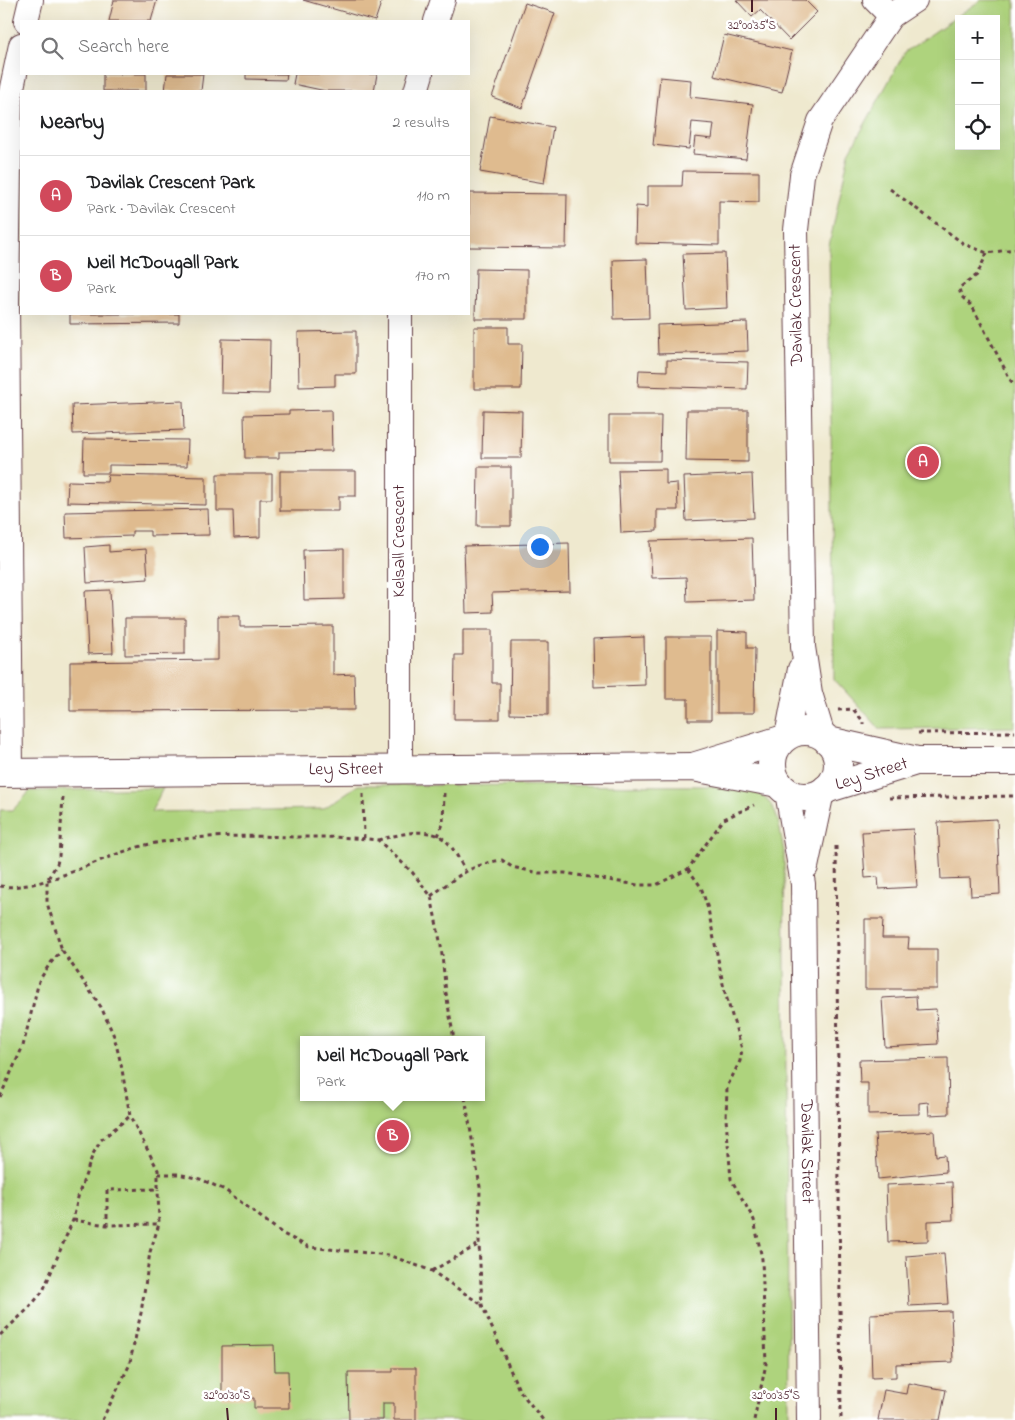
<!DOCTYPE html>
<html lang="en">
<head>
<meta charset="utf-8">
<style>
  body { margin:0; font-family:"Indie Flower",sans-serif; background:#f6f6f6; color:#202124 }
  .controls { position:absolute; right:15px; top:15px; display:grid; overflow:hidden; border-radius:0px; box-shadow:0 5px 20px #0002 }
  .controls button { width:45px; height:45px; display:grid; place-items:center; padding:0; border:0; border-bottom:1px solid #e0e0e0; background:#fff; color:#202124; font:25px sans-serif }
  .you { position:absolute; left:539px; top:546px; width:18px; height:18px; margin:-12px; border:4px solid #fff; border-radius:50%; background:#1a73e8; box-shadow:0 0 0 8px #1a73e833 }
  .badge { display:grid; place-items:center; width:32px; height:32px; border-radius:50%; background:#d1495b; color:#fff; font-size:16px; font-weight:700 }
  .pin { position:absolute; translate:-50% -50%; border:2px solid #fff; box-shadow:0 1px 5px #0006 }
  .popup { position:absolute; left:300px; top:1036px; width:185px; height:65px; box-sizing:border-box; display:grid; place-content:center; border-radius:0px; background:#fff; filter:drop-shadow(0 1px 4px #0005); font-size:16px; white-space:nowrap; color:#757577 }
  .popup b { font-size:19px; color:#202124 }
  .popup::after { content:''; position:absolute; left:50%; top:100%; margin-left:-10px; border:10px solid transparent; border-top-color:#fff }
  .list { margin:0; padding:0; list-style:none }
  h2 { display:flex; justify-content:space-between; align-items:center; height:65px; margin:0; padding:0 20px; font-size:21px }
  h2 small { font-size:16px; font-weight:400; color:#757577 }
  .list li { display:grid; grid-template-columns:32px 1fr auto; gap:15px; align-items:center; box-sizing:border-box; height:80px; padding:0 20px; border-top:1px solid #e0e0e0 }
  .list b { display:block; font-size:19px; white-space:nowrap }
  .list p { margin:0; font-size:16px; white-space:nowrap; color:#757577 }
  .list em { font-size:16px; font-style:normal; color:#757577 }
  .icon { flex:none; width:28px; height:28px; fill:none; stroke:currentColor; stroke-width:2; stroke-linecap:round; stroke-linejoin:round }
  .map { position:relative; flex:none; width:1015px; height:1420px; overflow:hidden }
  .search { position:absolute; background:#fff; box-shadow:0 5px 20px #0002; left:20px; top:20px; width:450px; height:55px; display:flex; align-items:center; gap:12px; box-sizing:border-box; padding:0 18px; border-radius:0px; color:#757577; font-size:19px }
  .panel { position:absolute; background:#fff; box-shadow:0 5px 20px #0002; left:20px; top:90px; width:450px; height:225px; border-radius:0px }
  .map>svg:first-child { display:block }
  .green { fill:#aed37d; stroke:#7c7954; fill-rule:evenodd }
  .building { fill:#dfbb8f }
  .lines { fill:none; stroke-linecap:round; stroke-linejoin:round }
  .street-casing { stroke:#633d44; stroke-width:26 }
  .secondary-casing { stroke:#633d44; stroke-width:30 }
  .path { stroke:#633d44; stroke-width:3; stroke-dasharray:4 4; stroke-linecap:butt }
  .street { stroke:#fff; stroke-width:24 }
  .secondary { stroke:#fff; stroke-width:28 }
  .ticks { fill:none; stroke:#4a1f2b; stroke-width:2 }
  .labels { text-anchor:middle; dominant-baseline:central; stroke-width:5; stroke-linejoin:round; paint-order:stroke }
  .street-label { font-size:18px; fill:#4a1f2b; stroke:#fff }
  .ticks-label { font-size:12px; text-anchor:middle; fill:#4a1f2b; stroke:#fff; stroke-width:5; stroke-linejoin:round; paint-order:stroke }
</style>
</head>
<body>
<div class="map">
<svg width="1015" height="1420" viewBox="0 0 1015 1420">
  <rect width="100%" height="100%" fill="#fff"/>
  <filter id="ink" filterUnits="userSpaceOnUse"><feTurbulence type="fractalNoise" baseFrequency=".02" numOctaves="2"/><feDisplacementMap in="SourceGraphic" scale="10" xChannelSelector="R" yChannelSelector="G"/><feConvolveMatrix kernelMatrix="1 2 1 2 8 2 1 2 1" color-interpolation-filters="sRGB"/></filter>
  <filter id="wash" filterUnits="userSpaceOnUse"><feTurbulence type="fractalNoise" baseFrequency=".0096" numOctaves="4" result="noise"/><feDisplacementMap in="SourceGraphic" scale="20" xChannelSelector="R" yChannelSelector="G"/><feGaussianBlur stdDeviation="1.12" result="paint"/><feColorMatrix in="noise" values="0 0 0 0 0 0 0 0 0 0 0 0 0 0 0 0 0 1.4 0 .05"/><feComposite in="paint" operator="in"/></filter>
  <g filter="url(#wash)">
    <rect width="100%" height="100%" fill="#efe9cf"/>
    <path class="green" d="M981 0H1015V727L880 729 834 679 829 246 849 153 905 52ZM959 19H996V146H959Z
      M358 785 736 786C778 796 777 813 784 852L789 1420H0V810H13L30 791 163 788 151 812 323 809ZM304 1040H482V1097H304Z"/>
    <g id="blocks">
      <path class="building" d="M114 0H157L151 21H109Z
        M303 0H382L375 21Z
        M736 0H805L817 12 789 40 760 10 752 17Z
        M525 3 555 13 522 108 492 97Z
        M724 35 792 51 782 92 714 76Z
        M103 74H146V91H103Z
        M167 74H203L201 91H165Z
        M246 74H287L286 80 246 79Z
        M295 74H377L374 91H326L293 84Z
        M660 77 691 80 690 97 753 104 746 159 693 154 695 137 712 139 714 124 692 122 689 149 653 145Z
        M490 116 553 127 544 183 480 172Z
        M683 171 759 172V202L719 201V245L635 243 636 206 648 207V186H682Z
        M469 193 567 194 566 248 469 247Z
        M725 253 727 308 686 310 683 254Z
        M647 259 649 318 614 319 613 260Z
        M476 269 527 270V319H475Z
        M70 314H179V323L70 324Z
        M747 322 748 351 658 354 657 325Z
        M474 327H508V344H522L521 389H474Z
        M356 331V374H335V386L299 387 298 332Z
        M222 339 270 340 269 394 221 393Z
        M667 360 748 362 747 389 638 386 639 370 667 371Z
        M183 401 184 430 73 434 72 405Z
        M331 410 332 451 279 452V458H245L244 415 289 414V411Z
        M483 410 522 411 521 458H482Z
        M687 410H748V462L686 461Z
        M609 416H661L660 461H609Z
        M84 439 188 440 187 466 109 465V473H83Z
        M478 467H511V526H477Z
        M666 469V484L677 483 678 510H657V531L621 533 618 470Z
        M280 471H356V496H339V511H280Z
        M217 474H272V499H260V537L234 538 233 511H217Z
        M752 474 754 518 686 521 684 477Z
        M108 475 206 477V505L67 502 68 481 107 482Z
        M208 509 209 535 150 536V531H132V536L66 538 65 512Z
        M752 538 754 600 687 602 686 577 652 578 650 541Z
        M569 543 570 591 492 593 493 612 466 613 464 546Z
        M109 545V552L146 549 148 579 87 583 85 547Z
        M344 549V599L304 600 303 550Z
        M110 590 113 653 88 654 85 591Z
        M218 616H240V627L333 626V675L354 674 355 710 70 711V662L218 660Z
        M125 618H185V654L125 655Z
        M463 630H492V683H500V719H454L455 655H463Z
        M717 631 747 632V648H755L754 713H717Z
        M644 637 645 685 594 687 593 639Z
        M666 637H711V720H688V699H666Z
        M511 642H548V715L510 714Z
        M997 819 1000 894 971 896 970 878 941 879 938 822Z
        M913 829 917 887 879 889 878 877 865 878 862 832Z
        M865 919H883L882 938H909L908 949H937V989H865Z
        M916 996 917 1010 936 1009 938 1044 885 1047 882 998Z
        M948 1058 949 1114 929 1115 928 1102 919 1103V1114L868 1115V1083H860L859 1060Z
        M934 1131 936 1156 945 1155 946 1172 878 1179 875 1134Z
        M952 1182 953 1220 928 1221V1241L888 1242 886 1185Z
        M944 1253 948 1304 909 1306 906 1256Z
        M951 1311 953 1362 896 1364V1377L872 1378 870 1314Z
        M274 1345 275 1371H288L289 1408H254V1398H222V1346Z
        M393 1368H416V1420H394V1403H383V1420H349L348 1372H393Z
        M908 1383 946 1390 940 1420H878L884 1390 906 1394Z"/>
    </g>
  </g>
  <g filter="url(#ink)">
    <use href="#blocks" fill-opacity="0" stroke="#633d44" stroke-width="1"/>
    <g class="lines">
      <g class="street-casing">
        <g id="street">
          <path d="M875 0 891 16"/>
          <path d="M26 21 31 0"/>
          <path d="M436 21 443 0"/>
          <path d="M416 91 421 74"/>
          <path d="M787 736 800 669"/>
          <path d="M823 736 810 693 803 647 796 230 802 175 820 121 891 16 915 0"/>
          <path d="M400 769V314"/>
          <path d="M11 773 7 302 10 97 21 45"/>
          <path id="s1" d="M787 792 803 884 809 1420"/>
          <path d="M806 867 822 792"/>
        </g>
      </g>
      <g class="secondary-casing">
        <g id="secondary">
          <circle cx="805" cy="764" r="33"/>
          <path d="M828 741 917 761H1015"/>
          <path d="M696 766 781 740"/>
          <path id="s2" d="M0 773 693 767 778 783"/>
          <path id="s3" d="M826 789 913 762"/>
        </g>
      </g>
      <path class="path" d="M890 189 964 244 987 253 1015 249
        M987 253 977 275 959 288 961 296 972 306 1011 381 1015 384
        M838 710 853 709 863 721V724
        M918 733 1015 732
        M363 794 364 838
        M63 797 59 856 57 864 47 880V903L62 950 101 1007 114 1036 121 1064 130 1116 158 1170V1189L107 1190V1225
        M889 798 1015 796
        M438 836 443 824 444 793
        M378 840C398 835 429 825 446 841 454 848 460 862 465 870
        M836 846 841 1420
        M688 869 701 887 708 909 724 989 742 1049 740 1061 727 1087 726 1119 731 1179 754 1220 762 1259 766 1364 754 1420
        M0 886C43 892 102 855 146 845 196 834 248 836 298 837 325 837 352 837 378 840L412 872 431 896 441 946 446 993 454 1040
        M431 896C457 877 469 865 502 860L512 867 539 873H565L638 885H656L688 869 724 819 754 805
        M0 1097 23 1046 39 981 49 965 62 950
        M465 1097 480 1187 479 1244 482 1305 519 1390 543 1420
        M158 1174H178L200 1179 225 1190 283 1234 309 1247 388 1255 432 1271 482 1305
        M73 1220 107 1225 159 1224
        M432 1271 479 1244
        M0 1335 28 1309 43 1291 73 1220 79 1193 93 1154 101 1140 130 1116
        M102 1420 129 1366 141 1313 150 1252 159 1224 158 1189"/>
      <use href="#street" class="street"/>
      <use href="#secondary" class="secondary"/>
    </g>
  </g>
  <path class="ticks" d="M752 0V12M227 1408 228 1420M776 1408V1420"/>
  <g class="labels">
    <g class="street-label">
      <text transform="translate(797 305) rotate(-91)">Davilak Crescent</text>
      <text transform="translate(400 541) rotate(-90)">Kelsall Crescent</text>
      <text stroke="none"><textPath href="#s2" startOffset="346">Ley Street</textPath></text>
      <text stroke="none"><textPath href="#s3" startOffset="48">Ley Street</textPath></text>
      <text stroke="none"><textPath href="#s1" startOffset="361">Davilak Street</textPath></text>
    </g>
  </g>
  <g class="ticks-label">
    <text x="752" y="29">32°00'35"S</text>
    <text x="227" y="1399">32°00'30"S</text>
    <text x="776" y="1399">32°00'35"S</text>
  </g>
</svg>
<div class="controls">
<button>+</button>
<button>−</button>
<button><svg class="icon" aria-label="locate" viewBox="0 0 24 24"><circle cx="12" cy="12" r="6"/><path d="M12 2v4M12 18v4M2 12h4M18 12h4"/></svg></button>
</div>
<div class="you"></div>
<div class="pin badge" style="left:923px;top:462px">A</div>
<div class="pin badge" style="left:393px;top:1136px">B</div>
<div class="popup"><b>Neil McDougall Park</b>Park</div>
<div class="search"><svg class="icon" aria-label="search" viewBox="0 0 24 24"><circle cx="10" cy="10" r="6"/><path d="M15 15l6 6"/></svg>Search here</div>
<section class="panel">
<h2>Nearby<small>2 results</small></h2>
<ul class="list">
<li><span class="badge">A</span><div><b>Davilak Crescent Park</b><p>Park · Davilak Crescent</p></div><em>110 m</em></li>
<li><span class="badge">B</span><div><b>Neil McDougall Park</b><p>Park</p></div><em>170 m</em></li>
</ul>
</section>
</div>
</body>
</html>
